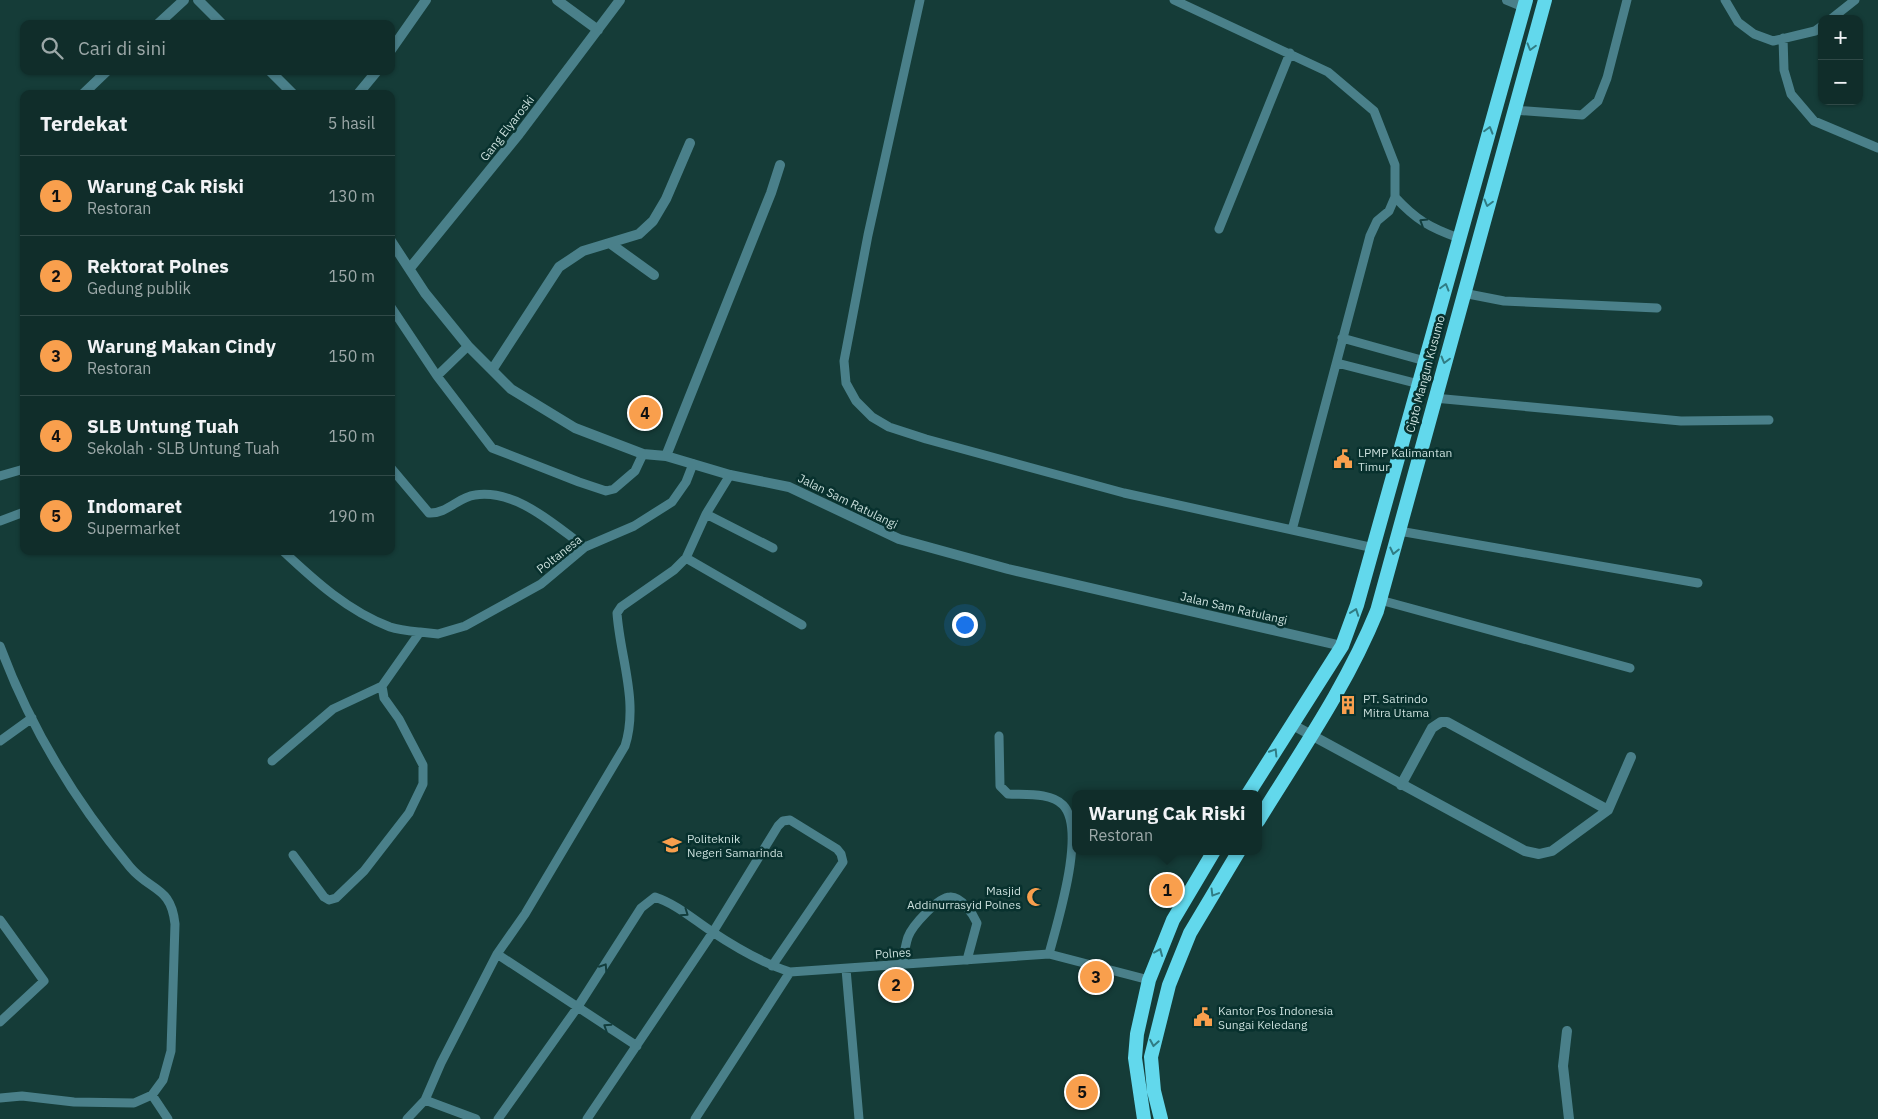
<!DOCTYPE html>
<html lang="id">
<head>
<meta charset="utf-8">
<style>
  body { margin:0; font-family:"IBM Plex Sans",sans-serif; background:#193532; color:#f1f3f6 }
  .controls { position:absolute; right:15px; top:15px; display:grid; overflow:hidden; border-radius:10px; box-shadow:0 1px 4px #0004 }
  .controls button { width:45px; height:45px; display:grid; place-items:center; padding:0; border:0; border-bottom:1px solid #304947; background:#102d2a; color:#f1f3f6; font:25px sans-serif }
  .you { position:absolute; left:964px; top:624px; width:18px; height:18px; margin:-12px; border:4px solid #fff; border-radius:50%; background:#1a73e8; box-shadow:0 0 0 8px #1a73e833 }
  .badge { display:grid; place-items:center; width:32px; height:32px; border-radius:50%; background:#f99f4d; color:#111; font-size:16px; font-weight:700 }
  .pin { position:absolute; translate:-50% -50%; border:2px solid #fff; box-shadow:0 1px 5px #0006 }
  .popup { position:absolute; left:1072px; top:790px; width:190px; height:65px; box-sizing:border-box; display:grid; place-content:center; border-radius:10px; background:#102d2a; filter:drop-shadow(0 1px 4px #0005); font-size:16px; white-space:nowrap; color:#9ca8a8 }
  .popup b { font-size:19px; color:#f1f3f6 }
  .popup::after { content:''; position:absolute; left:50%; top:100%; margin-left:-10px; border:10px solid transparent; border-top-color:#102d2a }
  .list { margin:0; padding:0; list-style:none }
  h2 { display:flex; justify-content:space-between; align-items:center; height:65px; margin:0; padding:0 20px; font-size:21px }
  h2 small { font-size:16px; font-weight:400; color:#9ca8a8 }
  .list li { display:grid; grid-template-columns:32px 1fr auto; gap:15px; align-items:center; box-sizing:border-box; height:80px; padding:0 20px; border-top:1px solid #304947 }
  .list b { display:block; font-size:19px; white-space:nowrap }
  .list p { margin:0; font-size:16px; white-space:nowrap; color:#9ca8a8 }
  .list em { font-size:16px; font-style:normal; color:#9ca8a8 }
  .icon { flex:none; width:28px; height:28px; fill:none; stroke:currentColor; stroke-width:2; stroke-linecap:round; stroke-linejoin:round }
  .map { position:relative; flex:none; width:1878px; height:1119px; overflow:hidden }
  .search { position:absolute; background:#102d2a; box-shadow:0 1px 4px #0004; left:20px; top:20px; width:375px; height:55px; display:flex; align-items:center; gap:12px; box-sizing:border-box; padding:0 18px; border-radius:10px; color:#9ca8a8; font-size:19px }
  .panel { position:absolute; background:#102d2a; box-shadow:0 1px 4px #0004; left:20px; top:90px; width:375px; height:465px; border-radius:10px }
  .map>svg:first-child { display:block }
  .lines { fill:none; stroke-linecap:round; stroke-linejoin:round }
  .service { stroke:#4a808a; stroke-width:9 }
  .minor { stroke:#4a808a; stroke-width:10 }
  .trunk { stroke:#62d8ec; stroke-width:14 }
  .oneway { stroke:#307c84 }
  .oneway2 { stroke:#123d3c }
  .labels { text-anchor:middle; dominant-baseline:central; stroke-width:5; stroke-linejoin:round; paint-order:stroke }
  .street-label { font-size:12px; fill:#cadfdc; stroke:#08312e }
  .poi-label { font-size:12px; fill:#cadfdc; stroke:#08312e; text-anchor:start }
</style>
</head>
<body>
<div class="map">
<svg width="1878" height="1119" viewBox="0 0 1878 1119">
  <rect width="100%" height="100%" fill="#153c38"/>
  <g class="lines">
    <path class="service" d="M920 0 868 235 844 361 846 383 856 401 872 417 889 427 926 439 1124 493 1374 548
      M1174 0 1328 72 1374 111 1395 165V197L1389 211 1377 221 1370 236 1292 530
      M1725 0 1738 22 1754 34 1773 41 1815 31 1822 26
      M1831 19 1855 0
      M1783 38 1784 70 1791 94 1814 121 1878 148
      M1513 110 1582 115 1598 101 1607 78 1627 0
      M1395 197C1415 219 1430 228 1459 238
      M1219 229 1290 53
      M1463 293 1504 301 1657 308
      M391 307 437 376 468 346
      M1342 338 1425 361
      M1337 363 1419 384
      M437 376 492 448 579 482 606 491 614 489 635 471 643 454
      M1434 398 1681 421 1769 420
      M391 468 429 513C447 514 458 497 475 495 517 489 554 525 585 547
      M0 476 24 469
      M706 514 730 475
      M0 521 24 512
      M1399 531 1698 583
      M283 551C315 581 348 611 390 627 399 630 410 631 420 632L382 686 384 698 399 719 423 765V784L409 813 364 871 336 898 329 900 324 897 293 855
      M686 558 706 514 773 548
      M1380 600 1630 668
      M420 632 438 634 465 626 541 584 585 547 634 526 672 502 686 482 693 464
      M0 646C30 727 75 801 130 867 151 892 171 886 175 924L171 1051 163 1080 152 1095 134 1103 74 1102 22 1096 0 1098
      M999 736 1000 786 1008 794C1024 795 1051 792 1063 805 1087 830 1057 923 1049 954
      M0 741 32 718
      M272 761 333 709 382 686
      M0 920 44 981 0 1022
      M902 965C904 956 905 946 908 937 912 926 938 897 950 897 961 896 973 914 977 923L967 960
      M846 969 859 1119
      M637 1046 497 954 525 914 625 746C639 702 620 657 617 613L621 607 674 570 686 558 802 625
      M152 1095 168 1119
      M407 1119 425 1100
      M476 1119 425 1100 441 1063 497 954
      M498 1119 577 1008 641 908 655 897C676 904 693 919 711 931 735 947 762 963 790 972L1049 954 1149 980
      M587 1119 713 932 778 826 783 821 790 820 837 849 841 854 843 862 772 966
      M695 1119 790 972"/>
    <path class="minor" d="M198 0 222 24
      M557 0 598 30
      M1507 0 1524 7
      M158 24 184 0
      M391 50 426 0
      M270 71 293 94
      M83 94 107 71
      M358 94 377 71
      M391 241 425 293 468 346 511 389 575 428 643 454 666 456 730 475 789 487 899 539 1008 569 1342 646
      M611 244 654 275
      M410 268 519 134 620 0
      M492 370 559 267 583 251 639 234 653 221 666 199 690 143
      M666 456 771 193 780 165
      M1291 724 1525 851 1539 854 1552 851 1608 810 1631 757
      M1401 785 1432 728 1441 722H1447L1608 810
      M1567 1031 1563 1066 1569 1119"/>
    <path class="trunk" d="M1248 794 1342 646 1357 605 1526 0
      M1258 821C1301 751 1346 687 1377 611L1545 0
      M1144 1119 1135 1058 1137 1034 1149 980 1173 920 1214 851
      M1161 1119 1154 1091 1151 1057 1169 985 1190 933 1239 851"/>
  </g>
  <defs><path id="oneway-chevron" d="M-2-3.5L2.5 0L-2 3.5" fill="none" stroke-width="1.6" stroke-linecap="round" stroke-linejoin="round" transform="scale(1.25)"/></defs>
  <g class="oneway">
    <use href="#oneway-chevron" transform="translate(1531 47) rotate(106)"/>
    <use href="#oneway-chevron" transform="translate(1489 130) rotate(-74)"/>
    <use href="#oneway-chevron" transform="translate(1488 203) rotate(105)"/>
    <use href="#oneway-chevron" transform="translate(1445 287) rotate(-74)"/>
    <use href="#oneway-chevron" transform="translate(1445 360) rotate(105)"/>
    <use href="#oneway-chevron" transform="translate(1394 551) rotate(103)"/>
    <use href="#oneway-chevron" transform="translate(1355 612) rotate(-70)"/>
    <use href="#oneway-chevron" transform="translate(1274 752) rotate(-58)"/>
    <use href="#oneway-chevron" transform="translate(1214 893) rotate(121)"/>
    <use href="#oneway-chevron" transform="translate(1159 952) rotate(-67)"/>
    <use href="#oneway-chevron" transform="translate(1154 1043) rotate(100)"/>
  </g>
  <g class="oneway2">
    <use href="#oneway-chevron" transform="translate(1423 222) rotate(-148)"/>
    <use href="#oneway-chevron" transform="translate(685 913) rotate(35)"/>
    <use href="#oneway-chevron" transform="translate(604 967) rotate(-57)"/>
    <use href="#oneway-chevron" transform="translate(607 1027) rotate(-147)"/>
  </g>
  <defs>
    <g id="civic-bare" transform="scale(1.5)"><path d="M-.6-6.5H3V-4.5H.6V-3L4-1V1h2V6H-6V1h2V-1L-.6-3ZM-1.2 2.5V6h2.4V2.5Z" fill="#f99f4d" stroke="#08312e" stroke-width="2.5" paint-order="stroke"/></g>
    <g id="building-bare" transform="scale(1.5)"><path d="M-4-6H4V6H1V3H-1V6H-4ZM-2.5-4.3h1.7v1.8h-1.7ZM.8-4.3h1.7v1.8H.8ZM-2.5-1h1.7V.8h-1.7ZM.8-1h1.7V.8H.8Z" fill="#f99f4d" stroke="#08312e" stroke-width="2.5" paint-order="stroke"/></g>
    <g id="university-bare" transform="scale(1.5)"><path d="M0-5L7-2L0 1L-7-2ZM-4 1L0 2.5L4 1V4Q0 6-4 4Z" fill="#f99f4d" stroke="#08312e" stroke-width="2.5" paint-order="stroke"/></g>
    <g id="mosque-bare" transform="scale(1.5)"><path d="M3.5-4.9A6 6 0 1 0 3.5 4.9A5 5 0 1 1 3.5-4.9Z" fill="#f99f4d" stroke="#08312e" stroke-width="2.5" paint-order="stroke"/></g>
  </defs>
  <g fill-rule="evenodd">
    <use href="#civic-bare" x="1343" y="459"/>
    <use href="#building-bare" x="1348" y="705"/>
    <use href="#university-bare" x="672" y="845"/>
    <use href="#mosque-bare" x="1036" y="897"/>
    <use href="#civic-bare" x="1203" y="1017"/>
  </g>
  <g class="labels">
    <g class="street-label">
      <text transform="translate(507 128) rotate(-52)">Gang Elyaroski</text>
      <text transform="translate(1425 374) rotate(-75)">Cipto Mangun Kusumo</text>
      <text transform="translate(848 501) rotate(26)">Jalan Sam Ratulangi</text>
      <text transform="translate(559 554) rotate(-38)">Poltanesa</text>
      <text transform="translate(1234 608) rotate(13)">Jalan Sam Ratulangi</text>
      <text transform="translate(893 953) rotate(-4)">Polnes</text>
    </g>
    <g class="poi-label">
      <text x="1358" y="452">LPMP Kalimantan<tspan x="1358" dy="14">Timur</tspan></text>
      <text x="1363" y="698">PT. Satrindo<tspan x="1363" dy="14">Mitra Utama</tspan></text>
      <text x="687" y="838">Politeknik<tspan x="687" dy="14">Negeri Samarinda</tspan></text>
      <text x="1021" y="890" text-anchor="end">Masjid<tspan x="1021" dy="14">Addinurrasyid Polnes</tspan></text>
      <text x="1218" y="1010">Kantor Pos Indonesia<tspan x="1218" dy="14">Sungai Keledang</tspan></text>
    </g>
  </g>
</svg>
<div class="controls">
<button>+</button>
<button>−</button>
</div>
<div class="you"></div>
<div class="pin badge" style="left:1167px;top:890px">1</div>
<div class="popup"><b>Warung Cak Riski</b>Restoran</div>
<div class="pin badge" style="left:896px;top:985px">2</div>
<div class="pin badge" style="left:1096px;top:977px">3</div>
<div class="pin badge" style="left:645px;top:413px">4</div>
<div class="pin badge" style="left:1082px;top:1092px">5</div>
<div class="search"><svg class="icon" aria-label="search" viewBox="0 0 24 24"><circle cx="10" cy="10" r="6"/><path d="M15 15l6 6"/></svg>Cari di sini</div>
<section class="panel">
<h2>Terdekat<small>5 hasil</small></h2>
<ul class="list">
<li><span class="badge">1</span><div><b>Warung Cak Riski</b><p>Restoran</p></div><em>130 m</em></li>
<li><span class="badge">2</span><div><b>Rektorat Polnes</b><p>Gedung publik</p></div><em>150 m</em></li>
<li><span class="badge">3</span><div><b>Warung Makan Cindy</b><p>Restoran</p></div><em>150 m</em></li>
<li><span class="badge">4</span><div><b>SLB Untung Tuah</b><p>Sekolah · SLB Untung Tuah</p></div><em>150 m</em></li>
<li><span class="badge">5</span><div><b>Indomaret</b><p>Supermarket</p></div><em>190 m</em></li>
</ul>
</section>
</div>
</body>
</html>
